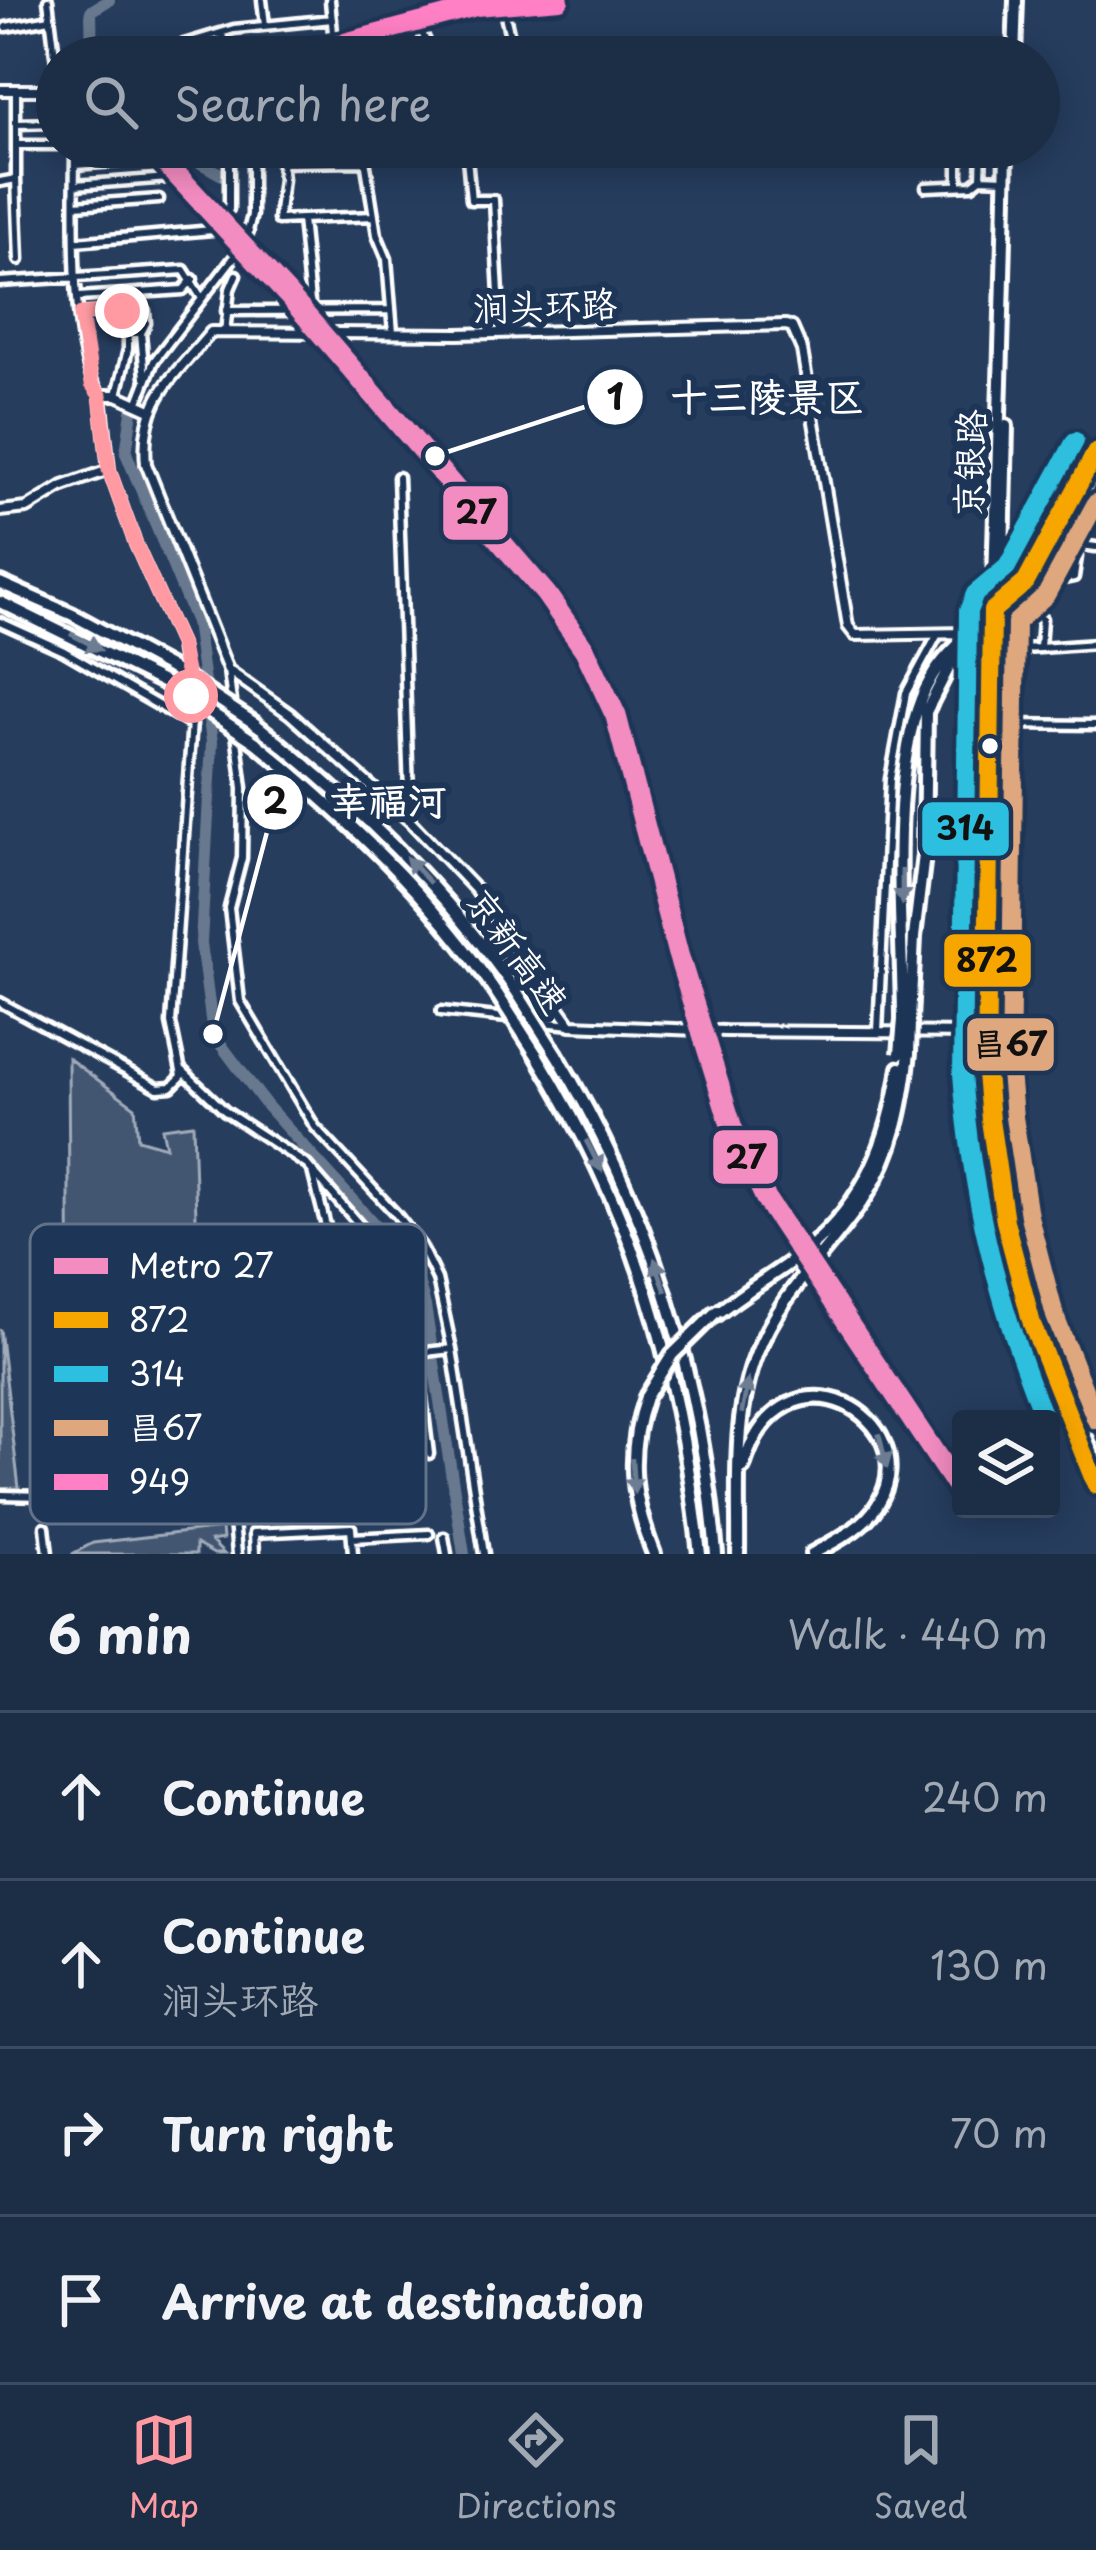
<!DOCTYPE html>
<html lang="en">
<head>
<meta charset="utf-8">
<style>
  body { margin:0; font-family:"Playpen Sans","LXGW WenKai TC",sans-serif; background:#293a51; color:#f1f3f6 }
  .controls { position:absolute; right:36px; bottom:36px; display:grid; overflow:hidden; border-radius:12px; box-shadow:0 6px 30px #0003 }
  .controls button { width:108px; height:108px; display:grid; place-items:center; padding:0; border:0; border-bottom:3px solid #3a4a5f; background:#1c2e46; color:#f1f3f6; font:60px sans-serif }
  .stop { position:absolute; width:36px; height:36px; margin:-27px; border:9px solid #ff9aa2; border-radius:50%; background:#fff }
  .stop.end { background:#ff9aa2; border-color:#fff; box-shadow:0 3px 12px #0008 }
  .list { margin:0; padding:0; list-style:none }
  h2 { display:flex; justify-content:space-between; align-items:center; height:156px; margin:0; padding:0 48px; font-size:51px }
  h2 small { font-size:39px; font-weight:400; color:#a0a8b3 }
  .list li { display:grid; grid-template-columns:78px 1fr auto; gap:36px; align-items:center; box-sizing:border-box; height:168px; padding:0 48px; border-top:3px solid #3a4a5f }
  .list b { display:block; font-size:45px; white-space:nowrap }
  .list p { margin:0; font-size:39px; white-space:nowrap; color:#a0a8b3 }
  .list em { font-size:39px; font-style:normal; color:#a0a8b3 }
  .icon { flex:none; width:66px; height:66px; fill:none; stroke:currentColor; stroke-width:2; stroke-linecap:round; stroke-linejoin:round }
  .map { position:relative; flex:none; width:1096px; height:1554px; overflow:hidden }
  .search { position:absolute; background:#1c2e46; box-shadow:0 6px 30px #0003; left:36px; right:36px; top:36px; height:132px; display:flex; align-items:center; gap:30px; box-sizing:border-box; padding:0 42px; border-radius:66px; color:#a0a8b3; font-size:45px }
  .sheet { height:828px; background:#1c2e46 }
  nav { display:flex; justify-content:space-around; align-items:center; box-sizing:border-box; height:168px; border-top:3px solid #3a4a5f; background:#1c2e46; font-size:33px; color:#a0a8b3 }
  nav a { display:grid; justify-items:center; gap:6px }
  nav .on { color:#ff9aa2 }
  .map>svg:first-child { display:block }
  .green { fill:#425672; stroke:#a0aab8; stroke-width:3 }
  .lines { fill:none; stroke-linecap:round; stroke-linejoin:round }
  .river { stroke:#67788e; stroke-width:12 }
  .street-casing { stroke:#fff; stroke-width:15 }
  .secondary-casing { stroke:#fff; stroke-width:16 }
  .primary-casing { stroke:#fff; stroke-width:18 }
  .highway-casing { stroke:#fff; stroke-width:20 }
  .street { stroke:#1d3557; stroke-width:6 }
  .secondary { stroke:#1d3557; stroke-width:8 }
  .primary { stroke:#1d3557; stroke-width:9 }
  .highway { stroke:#1d3557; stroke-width:10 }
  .highway-bridge-casing { stroke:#fff; stroke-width:20; stroke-linecap:butt }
  .highway-bridge { stroke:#1d3557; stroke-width:10 }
  .bus-1-casing { stroke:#1d3557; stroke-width:27 }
  .bus-2-casing { stroke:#1d3557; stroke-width:27 }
  .bus-3-casing { stroke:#1d3557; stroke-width:27 }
  .bus-4-casing { stroke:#1d3557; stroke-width:27 }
  .bus-1 { stroke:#f7a600; stroke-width:18 }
  .bus-2 { stroke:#2dbfdf; stroke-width:18 }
  .bus-3 { stroke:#dfa77e; stroke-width:18 }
  .bus-4 { stroke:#ff80c5; stroke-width:18 }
  .metro-1-casing { stroke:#1d3557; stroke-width:30 }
  .metro-1 { stroke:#f38cc1; stroke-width:21 }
  .oneway { fill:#6c7c92 }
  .route { stroke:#ff9aa2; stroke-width:15 }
  .bus-dot { fill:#fff; stroke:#1d3557; stroke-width:4.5 }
  .labels { text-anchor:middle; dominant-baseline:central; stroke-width:12; stroke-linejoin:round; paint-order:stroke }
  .street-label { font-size:36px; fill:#fff; stroke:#1d3557 }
  .key { fill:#1d3557; stroke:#617289; stroke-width:3 }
  .key-label { font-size:33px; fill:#fff }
  .leader { fill:none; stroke:#fff; stroke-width:4.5 }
  .callout-dot { fill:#fff; stroke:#1d3557; stroke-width:4.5 }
  .mark-label { font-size:36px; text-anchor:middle; font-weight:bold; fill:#111 }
  .callout-label { font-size:39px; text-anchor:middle; font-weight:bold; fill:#fff; stroke:#1d3557; stroke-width:12; stroke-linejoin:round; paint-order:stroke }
  .line-badge { stroke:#1d3557; stroke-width:4.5 }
  .pale-badge-label { font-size:33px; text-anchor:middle; font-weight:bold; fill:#111 }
</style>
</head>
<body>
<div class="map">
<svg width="1096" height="1554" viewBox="0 0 1096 1554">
  <rect width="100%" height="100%" fill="#263d5e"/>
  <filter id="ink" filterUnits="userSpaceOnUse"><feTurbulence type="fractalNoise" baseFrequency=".00833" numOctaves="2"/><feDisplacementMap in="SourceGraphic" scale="24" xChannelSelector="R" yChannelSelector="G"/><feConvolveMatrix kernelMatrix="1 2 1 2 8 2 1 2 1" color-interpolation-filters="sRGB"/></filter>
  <g filter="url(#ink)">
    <path class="green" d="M68 1058 135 1107 138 1139 166 1147 162 1128 193 1124 198 1280 168 1281 170 1325 70 1324Z
      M0 1329 19 1488 0 1489Z
      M222 1528 223 1539 211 1541 224 1554H214L196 1544V1554H72L93 1543Z"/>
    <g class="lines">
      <path class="river" d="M92 57 91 11 109 0
        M172 147 222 175
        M132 411 126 453 196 622 212 742 201 943 213 1034 267 1106 414 1268 425 1306 464 1554"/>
      <g class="street-casing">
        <path id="street" d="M48 0 57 71
          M262 0 265 25
          M330 0 334 44
          M502 3 515 57
          M417 22 430 50
          M6 27 50 19
          M222 33 227 57
          M141 57 234 29 332 19
          M17 124 57 123
          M17 145H57
          M75 147C75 201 68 356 101 395
          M279 147 283 179 278 220 302 219 313 333
          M363 147 377 235 387 259 393 333
          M466 147 471 200H494L501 332
          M958 147V185
          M982 147 981 178 1005 179
          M282 163 364 162
          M75 165 141 160
          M16 179 19 260
          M0 182 16 179V90
          M75 185 169 178
          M926 187 972 185 981 178
          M75 205 159 199
          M229 209V155L280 151
          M302 219 374 216
          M75 242 224 229 249 232
          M0 282 184 270 201 297
          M79 297 183 290 193 279
          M226 311 391 310
          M81 314 122 311
          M225 332 230 289 236 275
          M141 333 146 323 145 311
          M117 395 128 349V333H141L145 378
          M138 402 154 361 245 243 252 215V154
          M398 477 410 821
          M1058 542 1096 547
          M1025 612 1060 580 1074 577 1077 557
          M0 622 64 651 192 725
          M1040 648 1096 644
          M1003 650 1040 648 1042 619 1015 606
          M228 670 243 788 242 858 229 908 240 1001 315 1127 396 1214 421 1246 437 1279 452 1349 484 1554
          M998 724 1096 725
          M0 1002 158 1088 171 1087 182 1076 171 1023 192 721 180 643 136 545 109 470
          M441 1011 571 1025
          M878 1031 890 779 906 693 938 634
          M182 1070 225 1111 307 1165 386 1255 418 1365 429 1454
          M337 1362 452 1349
          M0 1495 229 1500 281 1516H339L327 1230 312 1171
          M226 1509 234 1521 237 1554
          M45 1527 48 1554
          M444 1537 447 1554
          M352 1538 429 1534
          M255 1554 254 1533 351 1528 353 1554"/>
      </g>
      <g class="secondary-casing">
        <path id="secondary" d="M255 57 341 43 476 7 560 0
          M0 90H57
          M520 147 568 154 683 147
          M0 511 27 508 63 486 109 470 101 395H117L148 409
          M968 633 855 635 848 626 802 350 792 327 786 325 458 334 211 332C173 378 140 399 146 464L228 670 290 714 410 821 475 889 571 1025 725 1031 986 1033"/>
      </g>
      <g class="primary-casing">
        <path id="primary" d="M1000 618C1042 583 1072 509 1096 460"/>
      </g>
      <g class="highway-casing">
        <path id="highway" d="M1014 57 1016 0
          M1006 147C1002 374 991 601 989 829 987 959 979 1090 1005 1219 1023 1311 1058 1399 1096 1485
          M0 583 73 615 169 667
          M0 602 171 686
          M254 723C354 802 445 888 518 994
          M255 742C346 817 431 896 498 995
          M995 912 1006 426
          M903 1020C903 929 885 758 930 680 945 652 972 634 992 611
          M910 1021 914 937 924 855 926 712 949 667 992 626
          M993 1032C995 1183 1036 1326 1096 1463
          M536 1054C637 1218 678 1364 700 1554
          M556 1054C649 1207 701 1376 716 1554
          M715 1315C744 1291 778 1273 808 1249 865 1202 889 1140 900 1068
          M646 1397C626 1454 632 1499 654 1554
          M743 1467C782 1334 929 1419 878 1504 864 1528 835 1541 812 1554
          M738 1554C739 1487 732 1416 757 1353 781 1291 832 1248 867 1194 895 1150 903 1103 909 1053"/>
      </g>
      <use href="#street" class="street"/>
      <use href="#secondary" class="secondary"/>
      <use href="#primary" class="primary"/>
      <use href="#highway" class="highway"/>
      <g class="highway-bridge-casing">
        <path id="highway-bridge" d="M169 667 254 723
          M171 686 255 742
          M518 994 556 1054
          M498 995 536 1054
          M909 1053 910 1021
          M900 1054 903 1020
          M646 1397 672 1355 717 1311"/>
      </g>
      <use href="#highway-bridge" class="highway-bridge"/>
      <g class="bus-1-casing">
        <path id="bus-1" d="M1096 452 1026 582 992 611 986 1073 990 1120 1005 1221 1032 1324 1096 1485"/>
      </g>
      <g class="bus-2-casing">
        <path id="bus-2" d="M1044 1419C998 1303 971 1198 962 1073L968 611 975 594 1007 567 1075 441"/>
      </g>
      <g class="bus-3-casing">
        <path id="bus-3" d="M1096 503 1046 595 1016 622 1010 1072 1014 1117 1029 1216 1055 1316 1096 1420"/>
      </g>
      <g class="bus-4-casing">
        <path id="bus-4" d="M255 57 341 43 476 7 560 0"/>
      </g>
      <use href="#bus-1" class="bus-1"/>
      <use href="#bus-2" class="bus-2"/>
      <use href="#bus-3" class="bus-3"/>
      <use href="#bus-4" class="bus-4"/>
      <g class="metro-1-casing">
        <path id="metro-1" d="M151 147 288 295 546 594 585 650 616 716 678 954 732 1128 767 1201 961 1493"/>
      </g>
      <use href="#metro-1" class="metro-1"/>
    </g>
    <defs><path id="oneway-solid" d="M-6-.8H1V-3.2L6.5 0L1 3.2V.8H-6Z" transform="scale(3)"/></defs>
    <g class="oneway">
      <use href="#oneway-solid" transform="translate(86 642) rotate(28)"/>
      <use href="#oneway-solid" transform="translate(418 870) rotate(-133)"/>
      <use href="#oneway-solid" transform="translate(902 887) rotate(90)"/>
      <use href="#oneway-solid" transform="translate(594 1156) rotate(63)"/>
      <use href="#oneway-solid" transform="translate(660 1275) rotate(-109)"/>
      <use href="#oneway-solid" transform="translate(745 1396) rotate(-79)"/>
      <use href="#oneway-solid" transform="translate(883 1451) rotate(76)"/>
      <use href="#oneway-solid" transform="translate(633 1476) rotate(86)"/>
    </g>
  </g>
  <g class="lines" filter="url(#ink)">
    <path class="route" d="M122 311 81 314 92 384 100 395 109 470 136 545 180 643 191 696"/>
  </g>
  <circle class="bus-dot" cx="990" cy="746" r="10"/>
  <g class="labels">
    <g class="street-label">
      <text transform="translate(545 304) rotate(-2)">涧头环路</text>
      <text transform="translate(968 463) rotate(-88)">京银路</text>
      <text transform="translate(519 950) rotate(54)">京新高速</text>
    </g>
  </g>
  <rect x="30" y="1224" width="396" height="300" rx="18" class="key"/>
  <rect x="54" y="1258" width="54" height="16" fill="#f38cc1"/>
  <rect x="54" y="1312" width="54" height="16" fill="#f7a600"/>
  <rect x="54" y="1366" width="54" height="16" fill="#2dbfdf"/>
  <rect x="54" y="1420" width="54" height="16" fill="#dfa77e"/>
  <rect x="54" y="1474" width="54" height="16" fill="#ff80c5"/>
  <g class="key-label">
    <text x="129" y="1278">Metro 27</text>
    <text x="129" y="1332">872</text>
    <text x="129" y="1386">314</text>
    <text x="129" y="1440">昌67</text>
    <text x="129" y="1494">949</text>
  </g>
  <path class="leader" d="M435 456L615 397M213 1034L275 802"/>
  <g class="callout-dot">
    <circle cx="435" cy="456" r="12"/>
    <circle cx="213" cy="1034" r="12"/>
    <circle cx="615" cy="397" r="30"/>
    <circle cx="275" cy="802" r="30"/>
  </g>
  <g class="mark-label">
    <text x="615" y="410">1</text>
    <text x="275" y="814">2</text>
  </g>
  <g class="callout-label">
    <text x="767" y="411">十三陵景区</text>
    <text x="388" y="815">幸福河</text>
  </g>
  <g class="line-badge">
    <rect x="441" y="484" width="69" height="58" rx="12" fill="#f38cc1"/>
    <rect x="920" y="800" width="91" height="58" rx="12" fill="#2dbfdf"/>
    <rect x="942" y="932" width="91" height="57" rx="12" fill="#f7a600"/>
    <rect x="965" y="1016" width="91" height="57" rx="12" fill="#dfa77e"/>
    <rect x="711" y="1128" width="69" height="58" rx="12" fill="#f38cc1"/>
  </g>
  <g class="pale-badge-label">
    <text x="476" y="524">27</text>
    <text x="965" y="840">314</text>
    <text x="987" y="972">872</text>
    <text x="1010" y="1056">昌67</text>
    <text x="746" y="1169">27</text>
  </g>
</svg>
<div class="controls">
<button><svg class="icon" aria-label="layers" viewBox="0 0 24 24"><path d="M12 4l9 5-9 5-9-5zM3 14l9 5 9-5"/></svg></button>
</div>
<div class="stop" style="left:191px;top:696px"></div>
<div class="stop end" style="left:122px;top:311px"></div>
<div class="search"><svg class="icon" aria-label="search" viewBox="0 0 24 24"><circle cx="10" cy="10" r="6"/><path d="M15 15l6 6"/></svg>Search here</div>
</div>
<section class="sheet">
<h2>6 min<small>Walk · 440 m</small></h2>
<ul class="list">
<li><svg class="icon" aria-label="ahead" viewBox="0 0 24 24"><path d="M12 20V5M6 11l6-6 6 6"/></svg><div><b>Continue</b></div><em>240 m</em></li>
<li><svg class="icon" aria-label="ahead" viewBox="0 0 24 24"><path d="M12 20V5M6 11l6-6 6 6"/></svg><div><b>Continue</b><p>涧头环路</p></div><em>130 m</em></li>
<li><svg class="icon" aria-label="right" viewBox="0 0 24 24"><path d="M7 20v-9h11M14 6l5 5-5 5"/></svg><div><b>Turn right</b></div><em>70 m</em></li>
<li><svg class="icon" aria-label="arrive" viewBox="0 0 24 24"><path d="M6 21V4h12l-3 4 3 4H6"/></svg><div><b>Arrive at destination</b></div></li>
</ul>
</section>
<nav>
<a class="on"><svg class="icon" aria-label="map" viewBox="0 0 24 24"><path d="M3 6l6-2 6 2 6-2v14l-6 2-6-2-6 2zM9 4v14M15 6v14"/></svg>Map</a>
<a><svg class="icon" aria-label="directions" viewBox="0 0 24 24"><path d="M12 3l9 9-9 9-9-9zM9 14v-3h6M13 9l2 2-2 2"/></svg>Directions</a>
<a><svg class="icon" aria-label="saved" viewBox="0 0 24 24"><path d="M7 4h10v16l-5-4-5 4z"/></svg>Saved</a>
</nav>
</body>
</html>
